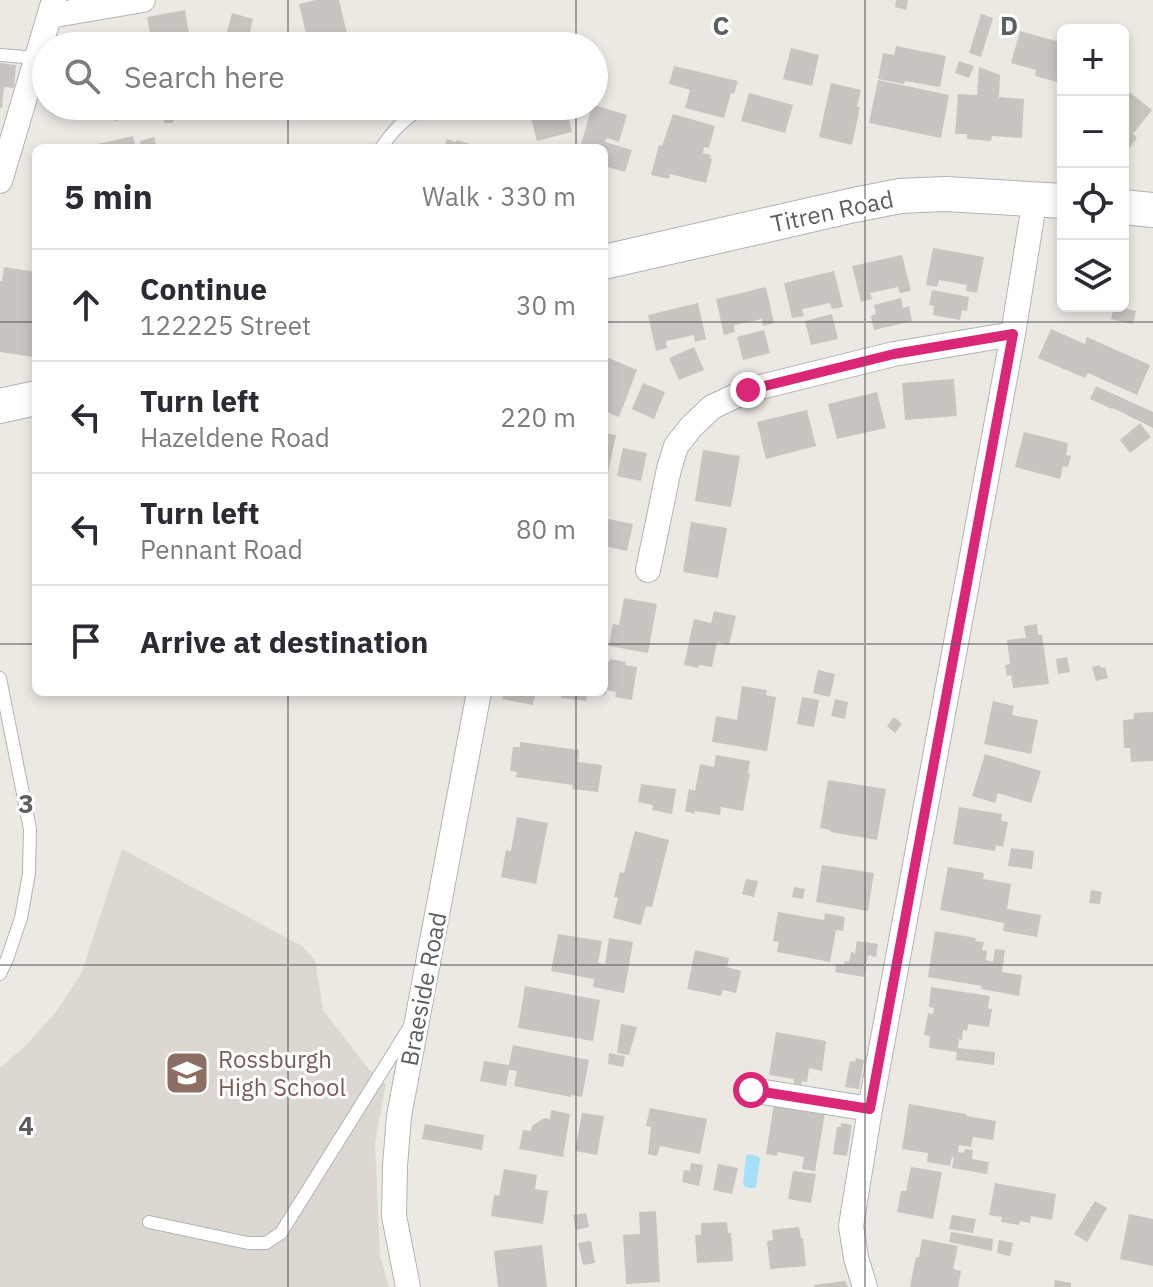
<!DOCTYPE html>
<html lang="en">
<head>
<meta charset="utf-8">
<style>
  body { margin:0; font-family:"IBM Plex Sans",sans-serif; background:#f2f2f3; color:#2b2b33 }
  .controls { position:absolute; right:24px; top:24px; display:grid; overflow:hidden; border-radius:12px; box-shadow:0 4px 12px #0003 }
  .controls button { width:72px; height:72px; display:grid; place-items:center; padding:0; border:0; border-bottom:2px solid #e1e1e2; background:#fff; color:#2b2b33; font:40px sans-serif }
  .stop { position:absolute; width:24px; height:24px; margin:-18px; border:6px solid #db2777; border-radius:50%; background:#fff }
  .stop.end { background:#db2777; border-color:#fff; box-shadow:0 2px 8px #0008 }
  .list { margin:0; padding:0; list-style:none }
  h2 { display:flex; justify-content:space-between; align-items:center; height:104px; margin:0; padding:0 32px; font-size:34px }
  h2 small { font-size:26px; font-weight:400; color:#7c7c81 }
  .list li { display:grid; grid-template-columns:52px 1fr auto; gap:24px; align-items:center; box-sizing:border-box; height:112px; padding:0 32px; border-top:2px solid #e1e1e2 }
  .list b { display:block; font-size:30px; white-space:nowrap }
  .list p { margin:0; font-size:26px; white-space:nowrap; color:#7c7c81 }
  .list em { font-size:26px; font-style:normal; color:#7c7c81 }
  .icon { flex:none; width:44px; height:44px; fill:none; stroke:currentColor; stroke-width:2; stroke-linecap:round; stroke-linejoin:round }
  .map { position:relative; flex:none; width:1153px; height:1287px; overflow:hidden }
  .search { position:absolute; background:#fff; box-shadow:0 4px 12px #0003; left:32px; top:32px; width:576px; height:88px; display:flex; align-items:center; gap:20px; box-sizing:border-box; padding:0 28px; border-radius:44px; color:#7c7c81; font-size:30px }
  .panel { position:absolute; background:#fff; box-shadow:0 4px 12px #0003; left:32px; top:144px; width:576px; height:552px; border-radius:12px }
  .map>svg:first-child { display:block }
  .education { fill:#dcd8d1 }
  .water { fill:#a7def8 }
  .building { fill:#c8c4bf }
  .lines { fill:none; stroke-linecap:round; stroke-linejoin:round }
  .lane-casing { stroke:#b0b4b7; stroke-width:14 }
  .street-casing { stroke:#b0b4b7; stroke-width:26 }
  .secondary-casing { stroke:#afb3b7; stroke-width:36 }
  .lane { stroke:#fff; stroke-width:12 }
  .street { stroke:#fff; stroke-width:24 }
  .secondary { stroke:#fff; stroke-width:34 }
  .route { stroke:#db2777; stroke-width:10 }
  .grid { fill:none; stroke:#5b5f62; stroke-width:2; stroke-opacity:0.55 }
  .labels { text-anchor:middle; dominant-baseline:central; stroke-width:6; stroke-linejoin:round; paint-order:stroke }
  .street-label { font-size:24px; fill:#5b5f62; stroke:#fff }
  .education-label { font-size:24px; fill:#785e54; stroke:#fff; text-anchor:start }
  .grid-label { font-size:26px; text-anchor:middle; font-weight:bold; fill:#5b5f62; stroke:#fff; stroke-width:6; stroke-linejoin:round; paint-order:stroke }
</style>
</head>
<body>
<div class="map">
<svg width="1153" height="1287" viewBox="0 0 1153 1287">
  <rect width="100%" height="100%" fill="#ece9e3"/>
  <path class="education" d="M122 849 302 946 315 960 323 1010 367 1067 386 1084 375 1142 380 1256 389 1287H0V1068L26 1045 56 1012 82 972Z"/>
  <path class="water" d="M748 1154 758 1156 760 1159 756 1187 753 1188 745 1187 743 1183 746 1156Z"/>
  <path class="building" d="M316 0H339L348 38 309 46 299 4Z
    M896 0H908L906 10 895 7Z
    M185 10 191 46H116L115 42 141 37V39L151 38 147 17Z
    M232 13 253 19 247 44 238 42 239 35 227 32Z
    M981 14 993 18 981 57 969 53Z
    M1020 31 1063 43V76L1061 83 1035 76 1036 70 1011 63Z
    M896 46 946 56 940 87 905 81 904 84 878 79 883 53 894 55Z
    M791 48 819 55 812 86 783 79Z
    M959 61 974 66 969 78 955 73Z
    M0 63 16 65 14 88 4 87 2 108H0Z
    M674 66 738 81 734 94 731 93 724 118 685 108 690 90 669 84Z
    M979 67 1000 75 999 97 1024 99 1022 138 992 136 991 141 967 139V134H955L958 94 977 95Z
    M878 80 949 95 941 138 869 123Z
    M831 83 861 90 857 107H860L852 145 819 137Z
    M1123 87 1152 110 1133 134 1137 138 1128 150 1123 147Z
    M749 93 793 105 785 133 741 121Z
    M594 105 627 115 619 142 607 138 605 142 632 150 625 172 604 166V148H580L592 106Z
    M111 106H159L160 110 115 121Z
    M566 106 572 132 537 141 530 114Z
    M164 113 174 114 173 123H164Z
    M673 114 715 126 709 148 704 147 703 153 711 155 710 159H712L706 183 670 174 669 179 651 175 659 145 662 146Z
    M133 136 136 148H84V147Z
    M154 137 157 148H142L140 141Z
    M447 139 456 142 457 140 482 148H444Z
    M933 248 984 257 977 293 966 291 967 285 939 280 937 287 926 285Z
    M902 255 911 291 900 293 898 287 870 293 872 299 861 302 852 266Z
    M4 267 36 272V336L33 357 0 352V281H2Z
    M834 271 843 307 832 309 830 303 802 309 804 316 792 318 784 283Z
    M766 287 774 323 763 326 762 319 734 325 735 332 724 335 716 299Z
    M932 290 969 297 967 311 962 310 960 320 933 315 934 306 929 305Z
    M901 298 903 308 909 306 912 321 874 330 871 316 876 314 874 305Z
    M698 303 706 339 695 342 694 335 666 341 667 348 656 351 648 315Z
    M1114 306 1136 311 1133 324 1111 319Z
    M832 314 838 339 811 345 805 321Z
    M1051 329 1085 344 1087 337 1150 365 1137 395 1088 373 1085 378 1038 358Z
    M764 330 770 353 743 360 737 337Z
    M694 347 704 370 679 380 669 358Z
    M604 356 637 370 619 417 604 411Z
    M954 379 957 416 905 420 902 383Z
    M643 383 665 392 654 419 632 409Z
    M1096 386 1153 412V428L1113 408 1112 409 1090 399Z
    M877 392 886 428 837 439 828 404Z
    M807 410 816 446 766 459 757 422Z
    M1140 423 1151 437 1130 453 1120 440Z
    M1024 432 1068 443 1066 455 1071 456 1068 467 1063 466 1060 479 1015 467Z
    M604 433 616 435 605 486H604Z
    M623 448 647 453 641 481 617 476Z
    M703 450 740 456 731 507 695 501Z
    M608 519 633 524 627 551 604 546Z
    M691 522 727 528 718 578 683 572Z
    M624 598 657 604 648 653 609 646 613 624 619 625Z
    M714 611 736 616 729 645 717 642 712 667 699 665 698 668 684 665 694 619 711 623Z
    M1037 624 1038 635H1042L1049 684 1013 688 1011 675 1007 676 1005 665 1010 664 1007 640 1026 638 1024 626Z
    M1067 657 1070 672 1058 674 1056 659Z
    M610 659 626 662 625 665 637 667 632 700 615 697 616 692 607 690 604 697V661L609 662Z
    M1100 665 1101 668 1105 667 1108 678 1096 681 1092 667Z
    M818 670 835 674 830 697 813 693Z
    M742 686 767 690 766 695 776 697 767 751 712 742 716 716 737 720Z
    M504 692H536L533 705 502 699Z
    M562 692H587L586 701 561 698Z
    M802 697 819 700 814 727 797 724Z
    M835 699 848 702 845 719 831 716Z
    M993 701 1014 706 1012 715 1038 720 1031 754 984 744Z
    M1153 712V761L1131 762 1130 748H1124L1123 720 1134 719V713Z
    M894 717 902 724 895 733 887 726Z
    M520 742 579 750 578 762 602 765 598 792 572 789 573 785 516 777 517 772 510 771 513 747H520Z
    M985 754 1041 771 1031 803 998 793 995 803 972 796Z
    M716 755 750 761 748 773H750L743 811 721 807 720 815 695 811 694 814 685 811 689 789 695 791 700 764 714 767Z
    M828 780 886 789 877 840 830 832V830L820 828Z
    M641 784 676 789 672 814 652 810 653 805 638 802Z
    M959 807 1002 814 1001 821 1008 822 1003 847 996 845 995 851 953 844Z
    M517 817 548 823 536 884 501 877 506 850 511 851Z
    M635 831 669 840 652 907 646 906 641 925 613 918 618 898 614 897 620 872 624 873Z
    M1011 848 1034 851 1032 869 1008 866Z
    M822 865 874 873 868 911 816 902Z
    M948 867 984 873 983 879 1011 884 1007 909 1041 915 1037 937 1003 931 1004 923 940 910Z
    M746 879 758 881 754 897 742 894Z
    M794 887 805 889 803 899 792 897Z
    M1091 890 1102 892 1100 904 1089 903Z
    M778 912 824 920 825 913 845 917 843 931 836 930 830 962 777 952 779 942 773 941Z
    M935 931 976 938 975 941 984 942 982 950 987 951 986 960 993 962 995 949 1005 950 1002 972 1022 975 1019 996 981 989 982 986 928 977Z
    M558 934 602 941 598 963 605 964 609 938 633 942 624 993 593 987 594 979 551 971Z
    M857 941 878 944 876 957 868 955 864 977 835 972 836 964 844 965 845 961 849 962 851 952 855 953Z
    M695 950 729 958 727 967 741 971 736 993 723 990 721 996 687 989Z
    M525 986 600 1000 593 1041 518 1028Z
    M931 987 990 996 988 1008 992 1009 989 1027 968 1024 967 1031 963 1030 962 1040 959 1039 958 1048 995 1052 994 1065 956 1060 957 1052 929 1048 930 1036 924 1035 928 1013 933 1014 934 1008 929 1007Z
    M621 1024 637 1027 629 1055 617 1053Z
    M776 1032 826 1041 822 1071 809 1068 807 1082 802 1081 801 1085 794 1084V1079L769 1075Z
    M513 1045 589 1060 582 1097 572 1095 571 1097 514 1086 517 1071 509 1070 506 1086 480 1081 484 1061 509 1065Z
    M609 1053 625 1056 623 1067 608 1064Z
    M856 1058 864 1060 859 1089 845 1087 850 1061 855 1062Z
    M774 1104 825 1113 815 1171 802 1169 804 1157 778 1152 777 1156 766 1154Z
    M909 1104 966 1114V1116L996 1121 993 1140 973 1137 971 1147 959 1145 958 1152 964 1153 965 1149 973 1150 972 1159 989 1162 987 1174 952 1168 954 1158 952 1157 950 1166 927 1162 928 1153 902 1149Z
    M650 1108 707 1119 700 1154 660 1146 657 1156 648 1154 651 1127 646 1126Z
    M551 1110 570 1114 563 1157 519 1149 523 1130 531 1131 532 1126 544 1118 550 1119Z
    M582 1113 604 1116 597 1155 575 1151Z
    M841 1123 852 1125 847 1156 833 1154 837 1127H841Z
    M425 1124 484 1135 482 1150 422 1139Z
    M691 1163 703 1165 699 1186 682 1182 684 1170 690 1171Z
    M718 1164 738 1168 732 1194 713 1190Z
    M911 1167 942 1172 933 1219 897 1212 901 1191H906Z
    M504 1169 537 1175 535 1189 548 1191 543 1224 491 1216 494 1195 499 1196Z
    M793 1171 816 1174 811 1203 788 1199Z
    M995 1183 1056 1194 1052 1220 1031 1216 1030 1223 1020 1221 1019 1225 1001 1222 1002 1217 989 1215Z
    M1095 1201 1107 1208 1087 1242 1074 1234Z
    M656 1211 660 1282 626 1284 623 1235 640 1234 639 1212Z
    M586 1213 589 1227 576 1230 573 1215Z
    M1129 1214 1153 1219V1266L1120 1259Z
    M952 1215 976 1219 973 1233 949 1229Z
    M727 1222 728 1233H731L733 1261 697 1263 695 1235H701V1223Z
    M799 1227 801 1238H803L806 1266 770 1269 767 1241 773 1240 772 1230Z
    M951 1232 993 1239 992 1251 949 1242Z
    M922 1239 958 1246 953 1269 961 1271 958 1287H910L916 1257H919Z
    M999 1240 1013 1243 1010 1256 997 1253Z
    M591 1241 595 1263 583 1265 578 1243Z
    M542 1245 547 1287H498L494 1251Z
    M1055 1280 1071 1283V1287H1054Z
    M845 1281 848 1287H814V1285Z"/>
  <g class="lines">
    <g class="lane-casing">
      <path id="lane" d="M0 55 36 58
        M381 148C392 131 404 119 422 108
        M0 678 30 829 29 873 21 918 7 959 0 974
        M149 1222 248 1243H266L281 1233 409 1028"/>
    </g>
    <g class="street-casing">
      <path id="street" d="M49 16 143 0
        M0 181 54 0
        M648 570 669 469 676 446 691 427 712 407 748 390 894 354 1013 334
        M751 1090 870 1109
        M408 1287 394 1216 395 1166 399 1116 479 692
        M865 1287 856 1258 851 1226 870 1109 1013 334 1035 198"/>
    </g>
    <g class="secondary-casing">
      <path id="secondary" d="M1123 207 1153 210
        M604 262 854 205 900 196 945 194 1063 201
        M0 406 36 398"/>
    </g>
    <use href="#lane" class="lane"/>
    <use href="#street" class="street"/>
    <use href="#secondary" class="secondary"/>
  </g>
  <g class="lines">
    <path class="route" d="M748 390 894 354 1013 334 870 1109 751 1090"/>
  </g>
  <path class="grid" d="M288 0V46M576 0V46M865 0V1287M288 106V148M576 106V148M0 322H36M604 322H1153M0 644H36M604 644H1153M288 692V1287M576 692V1287M0 965H1153"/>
  <defs>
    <g id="school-square" transform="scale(2.3)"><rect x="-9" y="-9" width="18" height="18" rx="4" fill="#8d6e63" stroke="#fff"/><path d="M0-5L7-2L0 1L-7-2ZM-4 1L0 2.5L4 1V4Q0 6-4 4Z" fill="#fff"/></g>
  </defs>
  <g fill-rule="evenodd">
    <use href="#school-square" x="187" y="1073"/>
  </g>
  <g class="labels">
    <g class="street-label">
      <text transform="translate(832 211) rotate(-12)">Titren Road</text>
      <text transform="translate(423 989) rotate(-79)">Braeside Road</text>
    </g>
    <g class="education-label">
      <text x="218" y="1059">Rossburgh<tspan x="218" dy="28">High School</tspan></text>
    </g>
  </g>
  <g class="grid-label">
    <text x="721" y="35">C</text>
    <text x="1009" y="35">D</text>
    <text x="26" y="813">3</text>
    <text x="26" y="1135">4</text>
  </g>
</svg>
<div class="controls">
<button>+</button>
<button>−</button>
<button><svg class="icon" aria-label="locate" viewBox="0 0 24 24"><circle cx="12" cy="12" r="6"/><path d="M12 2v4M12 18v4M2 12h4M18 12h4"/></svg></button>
<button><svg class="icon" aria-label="layers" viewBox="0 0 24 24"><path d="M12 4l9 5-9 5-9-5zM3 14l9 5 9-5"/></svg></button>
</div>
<div class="stop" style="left:751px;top:1090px"></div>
<div class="stop end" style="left:748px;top:390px"></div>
<div class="search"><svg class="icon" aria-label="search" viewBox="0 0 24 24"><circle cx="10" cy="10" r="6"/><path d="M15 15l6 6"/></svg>Search here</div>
<section class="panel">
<h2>5 min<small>Walk · 330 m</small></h2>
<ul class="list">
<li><svg class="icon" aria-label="ahead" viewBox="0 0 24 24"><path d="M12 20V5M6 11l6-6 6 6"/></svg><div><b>Continue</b><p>122225 Street</p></div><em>30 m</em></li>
<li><svg class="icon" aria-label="left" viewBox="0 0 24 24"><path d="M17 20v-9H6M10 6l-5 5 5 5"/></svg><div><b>Turn left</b><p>Hazeldene Road</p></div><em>220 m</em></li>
<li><svg class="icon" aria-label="left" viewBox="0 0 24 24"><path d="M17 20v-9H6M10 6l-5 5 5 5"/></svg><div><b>Turn left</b><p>Pennant Road</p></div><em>80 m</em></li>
<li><svg class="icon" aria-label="arrive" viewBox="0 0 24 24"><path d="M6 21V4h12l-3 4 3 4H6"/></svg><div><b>Arrive at destination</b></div></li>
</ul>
</section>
</div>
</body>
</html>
